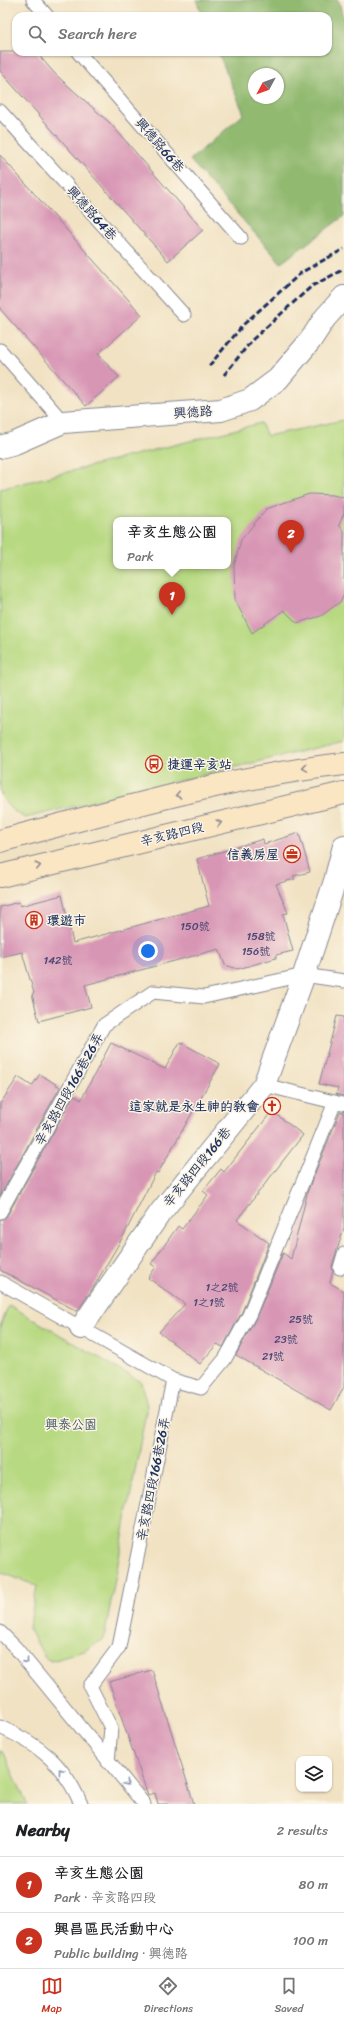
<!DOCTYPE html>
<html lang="en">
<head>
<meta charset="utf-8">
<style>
  body { margin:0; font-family:Sriracha,"LXGW WenKai TC",sans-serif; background:#f2f2f2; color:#202124 }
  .controls { position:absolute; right:12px; bottom:12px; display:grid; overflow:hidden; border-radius:8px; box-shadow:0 1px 3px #0004 }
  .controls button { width:36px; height:36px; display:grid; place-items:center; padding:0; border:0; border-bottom:1px solid #e0e0e0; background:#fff; color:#202124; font:20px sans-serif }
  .compass { position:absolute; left:248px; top:68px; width:36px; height:36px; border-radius:50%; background:#fff; box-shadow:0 1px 3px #0004; rotate:229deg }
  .you { position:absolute; left:148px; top:951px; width:14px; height:14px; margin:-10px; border:3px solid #fff; border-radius:50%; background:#1a73e8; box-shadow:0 0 0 6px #1a73e833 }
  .badge { display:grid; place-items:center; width:26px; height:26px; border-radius:50%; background:#c8321e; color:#fff; font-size:13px; font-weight:700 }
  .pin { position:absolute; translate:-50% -33px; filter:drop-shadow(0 1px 2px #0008) }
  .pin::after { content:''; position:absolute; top:21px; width:14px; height:12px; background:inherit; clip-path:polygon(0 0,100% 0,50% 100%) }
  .popup { position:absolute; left:113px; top:517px; width:118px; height:52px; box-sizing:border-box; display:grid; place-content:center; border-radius:8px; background:#fff; filter:drop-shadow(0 1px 3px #0005); font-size:13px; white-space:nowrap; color:#757577 }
  .popup b { font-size:15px; color:#202124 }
  .popup::after { content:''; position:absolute; left:50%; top:100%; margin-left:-8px; border:8px solid transparent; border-top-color:#fff }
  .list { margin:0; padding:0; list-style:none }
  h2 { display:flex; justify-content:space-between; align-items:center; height:52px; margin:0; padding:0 16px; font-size:17px }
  h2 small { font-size:13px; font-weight:400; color:#757577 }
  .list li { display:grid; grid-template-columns:26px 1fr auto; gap:12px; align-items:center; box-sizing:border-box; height:56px; padding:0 16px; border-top:1px solid #e0e0e0 }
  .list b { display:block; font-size:15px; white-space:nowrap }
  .list p { margin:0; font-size:13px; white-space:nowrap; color:#757577 }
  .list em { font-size:13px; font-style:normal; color:#757577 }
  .icon { flex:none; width:22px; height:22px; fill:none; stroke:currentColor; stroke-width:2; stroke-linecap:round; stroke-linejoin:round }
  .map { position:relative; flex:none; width:344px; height:1804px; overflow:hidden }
  .search { position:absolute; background:#fff; box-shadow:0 1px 3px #0004; left:12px; right:12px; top:12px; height:44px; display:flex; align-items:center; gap:10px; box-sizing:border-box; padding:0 14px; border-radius:12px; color:#757577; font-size:15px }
  .sheet { height:164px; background:#fff }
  nav { display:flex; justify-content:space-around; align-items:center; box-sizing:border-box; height:56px; border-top:1px solid #e0e0e0; background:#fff; font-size:11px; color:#757577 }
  nav a { display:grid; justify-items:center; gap:2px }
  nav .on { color:#c8321e }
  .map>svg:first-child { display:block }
  .green { fill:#b7d981; stroke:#698470; fill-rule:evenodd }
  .forest { fill:#91b96f; stroke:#567466; fill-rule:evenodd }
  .building { fill:#d896b5 }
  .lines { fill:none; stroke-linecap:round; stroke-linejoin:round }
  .lane-casing { stroke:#868890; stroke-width:15 }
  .street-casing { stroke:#868890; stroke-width:24 }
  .secondary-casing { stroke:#868890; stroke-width:24 }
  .lane { stroke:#fff; stroke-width:13 }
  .street { stroke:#fff; stroke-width:22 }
  .secondary { stroke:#fbe6c4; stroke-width:22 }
  .rail { stroke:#1b2f5e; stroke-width:3; stroke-dasharray:6 3; stroke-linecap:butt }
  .oneway { stroke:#8b8a91 }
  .oneway2 { stroke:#8d97ae }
  .labels { text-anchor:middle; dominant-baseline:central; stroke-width:3; stroke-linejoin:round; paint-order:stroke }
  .number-label { font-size:11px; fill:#4a4974 }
  .street-label { font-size:13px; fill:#1b2f5e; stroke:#fcf5e5 }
  .poi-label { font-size:13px; font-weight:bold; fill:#1b2f5e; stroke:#fcf5e5; text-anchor:start }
  .park-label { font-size:13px; fill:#425a67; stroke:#fcf5e5 }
</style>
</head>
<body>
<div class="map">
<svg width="344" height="1804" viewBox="0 0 344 1804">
  <rect width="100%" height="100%" fill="#fcf5e5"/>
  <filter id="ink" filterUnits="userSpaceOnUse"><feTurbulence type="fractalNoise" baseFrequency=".025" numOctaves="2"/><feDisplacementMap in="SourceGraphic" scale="8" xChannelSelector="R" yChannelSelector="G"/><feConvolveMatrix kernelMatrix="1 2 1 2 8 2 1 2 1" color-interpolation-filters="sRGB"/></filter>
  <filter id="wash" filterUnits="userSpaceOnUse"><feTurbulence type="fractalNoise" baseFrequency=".012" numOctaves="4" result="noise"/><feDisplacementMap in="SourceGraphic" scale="16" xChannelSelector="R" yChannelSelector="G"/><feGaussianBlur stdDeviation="0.9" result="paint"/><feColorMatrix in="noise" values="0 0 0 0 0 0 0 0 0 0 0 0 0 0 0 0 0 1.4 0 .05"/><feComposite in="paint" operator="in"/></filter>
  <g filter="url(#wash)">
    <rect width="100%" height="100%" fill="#f1e2c3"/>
    <path class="green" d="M344 420V741L25 818C13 811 4 805 0 791V489L261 423 267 436ZM116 520H228V566H116Z
      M9 1305 141 1382 147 1406 104 1639 84 1651 52 1661 45 1658 29 1628 37 1586 0 1572V1326Z
      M0 1751 4 1753 27 1804H0Z"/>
    <path class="forest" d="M196 0H338L339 2 344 21V216L281 263 190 160 244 114 218 52H328V16H203ZM254 74H278V98H254Z"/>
    <g id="blocks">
      <path class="building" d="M0 52H36L56 75 110 123 203 230 168 261 0 71Z
        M0 155 142 315 98 354 119 377 86 406 0 309Z
        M309 494 333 495 344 498V513L339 525 344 531V595L340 602 321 616 297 623 284 610 252 633 235 600 234 566 241 540 266 509Z
        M299 833 310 872 293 876 295 879 276 884 288 913 283 914 293 951 276 955V958L238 969 225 965 219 949 85 985 91 1007 39 1021 32 994 34 993 22 952 0 957V907L19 902 20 906 62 895 73 943 209 906 197 859 263 839 264 844Z
        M337 1016 344 1017V1096L336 1094 338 1088 319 1084Z
        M180 1042 220 1064 158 1173 156 1172 125 1233 93 1288 77 1311 0 1270V1220L7 1216 74 1095 81 1100 111 1043 165 1069Z
        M40 1074 60 1087 0 1196V1104L18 1077 32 1086Z
        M272 1111 303 1135 237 1220 269 1243 242 1312 223 1347 217 1344 200 1364 159 1332 185 1304 148 1278 156 1267 151 1264 178 1226 182 1229 208 1195 203 1191 221 1169 224 1172Z
        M340 1112H344V1228L332 1266 333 1271 330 1283 344 1291V1387L331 1410 236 1355 256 1318 283 1253 291 1259 308 1190Z
        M152 1670 194 1804H158L155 1793 148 1795 109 1682Z"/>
    </g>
  </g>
  <g filter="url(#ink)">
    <use href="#blocks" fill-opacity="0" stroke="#868890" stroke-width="1"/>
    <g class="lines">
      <g class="lane-casing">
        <path id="lane" d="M33 0 47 16
          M78 52 241 238
          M0 111 184 315
          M0 350 63 422
          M264 1085 342 1104
          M0 1212 104 1025 153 992 204 997 304 975 344 981
          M340 1268 344 1254
          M0 1282 173 1380 119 1647 90 1686 111 1728 108 1762
          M173 1380 201 1388 225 1359 249 1315 335 1102
          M0 1632 15 1647 144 1804
          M0 1727C40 1745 63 1763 81 1804"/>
      </g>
      <g class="street-casing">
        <path id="street" d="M0 447 15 443 63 422 221 410 250 400 278 379 310 341 325 318 344 297
          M81 1328 160 1213 264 1085 304 975 335 881 344 846"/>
      </g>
      <g class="secondary-casing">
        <path id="secondary" d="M0 841C113 811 227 777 344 764
          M0 876 344 793"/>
      </g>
      <use href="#lane" class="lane"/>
      <use href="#street" class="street"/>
      <use href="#secondary" class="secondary"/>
      <path class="rail" d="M209 366 244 324 302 272 344 249
        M224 375 253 339 312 286 344 269"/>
    </g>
    <defs><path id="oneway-chevron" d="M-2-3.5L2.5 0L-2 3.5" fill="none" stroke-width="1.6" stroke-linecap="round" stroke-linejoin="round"/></defs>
    <g class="oneway">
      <use href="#oneway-chevron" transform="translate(305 768) rotate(171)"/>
      <use href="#oneway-chevron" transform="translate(178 795) rotate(168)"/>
      <use href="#oneway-chevron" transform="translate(219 823) rotate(-14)"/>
      <use href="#oneway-chevron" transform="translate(38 866) rotate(-13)"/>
    </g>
    <g class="oneway2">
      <use href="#oneway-chevron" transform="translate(26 1661) rotate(51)"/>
      <use href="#oneway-chevron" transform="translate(61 1771) rotate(-128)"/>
      <use href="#oneway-chevron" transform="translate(126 1783) rotate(50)"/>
    </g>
  </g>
  <defs>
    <g id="bus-ring" transform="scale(0.9)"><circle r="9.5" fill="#fcf5e5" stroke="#c8321e" stroke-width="1.5"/><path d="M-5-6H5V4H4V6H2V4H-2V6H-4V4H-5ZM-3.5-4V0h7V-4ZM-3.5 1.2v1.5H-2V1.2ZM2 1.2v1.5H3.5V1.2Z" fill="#c8321e"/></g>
    <g id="office-ring" transform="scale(0.9)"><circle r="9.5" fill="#fcf5e5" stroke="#c8321e" stroke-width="1.5"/><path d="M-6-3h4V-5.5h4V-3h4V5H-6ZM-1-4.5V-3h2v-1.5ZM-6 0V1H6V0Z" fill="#c8321e"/></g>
    <g id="building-ring" transform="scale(0.9)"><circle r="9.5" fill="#fcf5e5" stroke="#c8321e" stroke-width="1.5"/><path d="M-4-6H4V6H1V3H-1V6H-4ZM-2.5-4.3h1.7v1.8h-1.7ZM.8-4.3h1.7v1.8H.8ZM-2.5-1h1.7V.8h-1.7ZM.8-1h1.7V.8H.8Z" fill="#c8321e"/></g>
    <g id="church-ring" transform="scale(0.9)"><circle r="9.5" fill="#fcf5e5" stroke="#c8321e" stroke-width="1.5"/><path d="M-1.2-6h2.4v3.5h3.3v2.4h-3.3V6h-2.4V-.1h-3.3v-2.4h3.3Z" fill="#c8321e"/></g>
  </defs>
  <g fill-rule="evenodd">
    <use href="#bus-ring" x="154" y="764"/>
    <use href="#office-ring" x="292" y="854"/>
    <use href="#building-ring" x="34" y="920"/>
    <use href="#church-ring" x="272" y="1106"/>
  </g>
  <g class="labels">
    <g class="number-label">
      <text x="195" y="926">150號</text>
      <text x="261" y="936">158號</text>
      <text x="256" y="951">156號</text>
      <text x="58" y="960">142號</text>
      <text x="222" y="1287">1之2號</text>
      <text x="209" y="1302">1之1號</text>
      <text x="301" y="1319">25號</text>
      <text x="286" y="1339">23號</text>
      <text x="273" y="1356">21號</text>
    </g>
    <g class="street-label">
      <text transform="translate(160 145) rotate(49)">興德路66巷</text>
      <text transform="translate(92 213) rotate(48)">興德路64巷</text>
      <text transform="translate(193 412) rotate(-4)">興德路</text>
      <text transform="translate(172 834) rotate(-14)">辛亥路四段</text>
      <text transform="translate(69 1089) rotate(-61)">辛亥路四段166巷26弄</text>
      <text transform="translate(197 1167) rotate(-51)">辛亥路四段166巷</text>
      <text transform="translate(153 1479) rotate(-79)">辛亥路四段166巷26弄</text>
    </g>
    <g class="poi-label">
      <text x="167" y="764">捷運辛亥站</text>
      <text x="279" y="854" text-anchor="end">信義房屋</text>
      <text x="47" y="920">環遊市</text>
      <text x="259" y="1106" text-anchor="end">這家就是永生神的教會</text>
    </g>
    <g class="park-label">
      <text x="71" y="1424">興泰公園</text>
    </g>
  </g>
</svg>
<div class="controls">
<button><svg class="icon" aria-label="layers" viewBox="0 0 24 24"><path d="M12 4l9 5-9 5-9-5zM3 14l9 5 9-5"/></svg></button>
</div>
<svg class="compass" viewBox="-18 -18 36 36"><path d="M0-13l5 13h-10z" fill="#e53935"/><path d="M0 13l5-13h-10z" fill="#757577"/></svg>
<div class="you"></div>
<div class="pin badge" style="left:172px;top:615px">1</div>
<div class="popup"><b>辛亥生態公園</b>Park</div>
<div class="pin badge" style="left:291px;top:553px">2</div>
<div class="search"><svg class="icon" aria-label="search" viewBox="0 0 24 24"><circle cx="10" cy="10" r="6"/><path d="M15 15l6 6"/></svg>Search here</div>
</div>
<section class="sheet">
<h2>Nearby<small>2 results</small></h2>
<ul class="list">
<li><span class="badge">1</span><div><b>辛亥生態公園</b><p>Park · 辛亥路四段</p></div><em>80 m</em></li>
<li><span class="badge">2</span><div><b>興昌區民活動中心</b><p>Public building · 興德路</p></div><em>100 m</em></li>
</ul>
</section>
<nav>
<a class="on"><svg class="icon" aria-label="map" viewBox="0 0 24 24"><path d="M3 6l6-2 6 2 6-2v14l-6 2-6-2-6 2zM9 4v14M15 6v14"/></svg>Map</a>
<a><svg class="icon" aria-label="directions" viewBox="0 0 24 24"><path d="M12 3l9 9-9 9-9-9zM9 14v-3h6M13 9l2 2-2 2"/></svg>Directions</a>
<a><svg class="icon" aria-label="saved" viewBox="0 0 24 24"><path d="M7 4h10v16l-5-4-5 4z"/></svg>Saved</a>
</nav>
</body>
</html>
